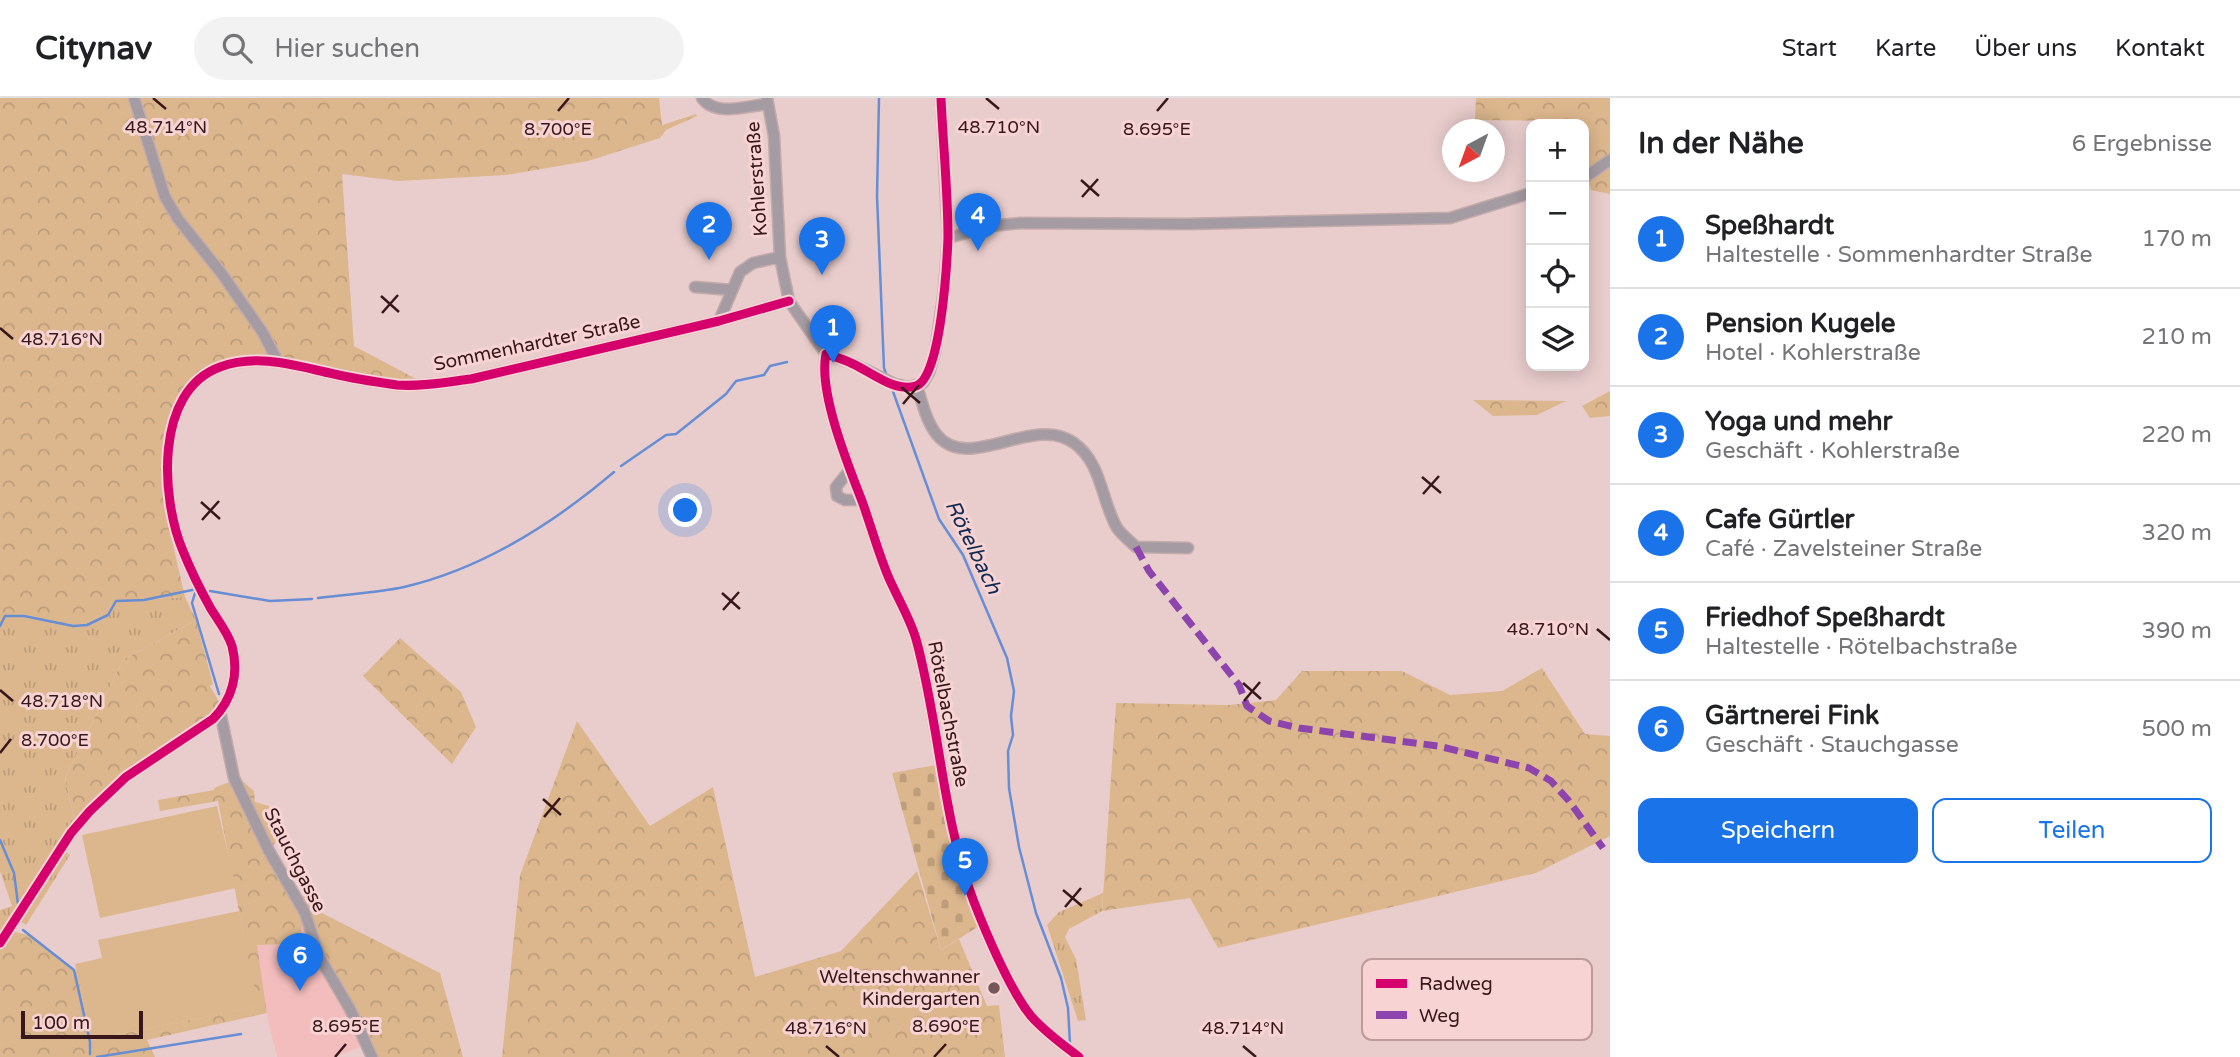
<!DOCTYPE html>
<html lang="de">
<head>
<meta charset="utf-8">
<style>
  body { margin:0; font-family:"Varela Round",sans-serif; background:#f2f2f2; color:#202124 }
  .controls { position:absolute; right:21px; top:21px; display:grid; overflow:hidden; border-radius:14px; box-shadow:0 4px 18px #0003 }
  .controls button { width:63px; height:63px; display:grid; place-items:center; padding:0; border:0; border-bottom:2px solid #e0e0e0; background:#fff; color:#202124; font:35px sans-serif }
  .compass { position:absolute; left:1442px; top:21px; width:63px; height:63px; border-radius:50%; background:#fff; box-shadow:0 4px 18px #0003; rotate:221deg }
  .scale { position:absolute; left:21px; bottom:18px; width:122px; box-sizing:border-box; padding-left:7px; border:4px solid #371719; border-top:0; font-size:19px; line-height:24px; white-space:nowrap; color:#371719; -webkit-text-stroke:5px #f7d3d3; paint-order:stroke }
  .you { position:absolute; left:686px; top:413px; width:24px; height:24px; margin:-18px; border:5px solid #fff; border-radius:50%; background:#1a73e8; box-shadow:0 0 0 10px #1a73e833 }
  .badge { display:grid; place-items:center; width:46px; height:46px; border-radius:50%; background:#1a73e8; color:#fff; font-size:23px; font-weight:700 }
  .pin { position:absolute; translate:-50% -58px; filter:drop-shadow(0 2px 4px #0008) }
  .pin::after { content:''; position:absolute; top:37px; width:24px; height:21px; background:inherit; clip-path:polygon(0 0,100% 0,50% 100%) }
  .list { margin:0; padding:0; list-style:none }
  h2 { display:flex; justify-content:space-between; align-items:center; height:91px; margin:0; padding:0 28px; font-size:30px }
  h2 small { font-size:23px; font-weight:400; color:#757577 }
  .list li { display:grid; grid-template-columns:46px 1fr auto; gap:21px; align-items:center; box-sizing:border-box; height:98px; padding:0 28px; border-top:2px solid #e0e0e0 }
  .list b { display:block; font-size:26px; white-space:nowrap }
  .list p { margin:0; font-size:23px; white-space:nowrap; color:#757577 }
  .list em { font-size:23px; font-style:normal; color:#757577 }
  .actions { display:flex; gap:14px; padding:21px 28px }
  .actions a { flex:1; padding:16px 0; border:2px solid #1a73e8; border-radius:14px; text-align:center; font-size:24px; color:#1a73e8 }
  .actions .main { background:#1a73e8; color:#fff }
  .icon { flex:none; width:38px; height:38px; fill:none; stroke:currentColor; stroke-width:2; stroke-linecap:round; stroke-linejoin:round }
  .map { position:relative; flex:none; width:1610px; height:959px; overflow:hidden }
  header { display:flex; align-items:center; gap:42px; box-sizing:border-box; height:98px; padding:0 35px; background:#fff; border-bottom:2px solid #e0e0e0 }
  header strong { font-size:33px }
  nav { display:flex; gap:38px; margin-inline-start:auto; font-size:24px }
  .search { width:490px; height:63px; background:#f2f2f2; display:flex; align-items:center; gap:18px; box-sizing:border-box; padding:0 24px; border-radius:38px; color:#757577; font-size:26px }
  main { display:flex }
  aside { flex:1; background:#fff }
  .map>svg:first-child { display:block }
  .built { fill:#f3bcbd }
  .grass { fill:url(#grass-tufts) }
  .forest { fill:url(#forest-crowns) }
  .cemetery { fill:url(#cemetery-stones) }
  .garden { fill:#dcb78e }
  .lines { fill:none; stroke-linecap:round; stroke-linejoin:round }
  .stream { stroke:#678ed5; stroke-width:2.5 }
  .street-casing { stroke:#c3abab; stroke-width:13 }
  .street { stroke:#a59ba3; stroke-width:10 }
  .quiet { stroke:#8e44ad; stroke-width:7; stroke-dasharray:14 7; stroke-linecap:butt }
  .cycleway-casing { stroke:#f7d3d3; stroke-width:13 }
  .cycleway { stroke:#d6006c; stroke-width:9 }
  .ticks { fill:none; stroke:#371719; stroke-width:2.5 }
  .poi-dot { fill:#755758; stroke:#f7d3d3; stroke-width:2.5 }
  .labels { text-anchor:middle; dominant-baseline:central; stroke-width:6; stroke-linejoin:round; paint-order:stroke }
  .street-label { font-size:19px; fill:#371719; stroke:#f7d3d3 }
  .poi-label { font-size:19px; fill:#371719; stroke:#f7d3d3; text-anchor:end }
  .water-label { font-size:21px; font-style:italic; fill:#102b53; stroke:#f7d3d3 }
  .key { fill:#f7d3d3; stroke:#bd9b9b; stroke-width:2 }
  .key-label { font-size:19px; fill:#371719 }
  .ticks-label { font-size:18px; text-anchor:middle; fill:#371719; stroke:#f7d3d3; stroke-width:6; stroke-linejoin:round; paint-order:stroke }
</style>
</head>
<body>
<header>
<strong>Citynav</strong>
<div class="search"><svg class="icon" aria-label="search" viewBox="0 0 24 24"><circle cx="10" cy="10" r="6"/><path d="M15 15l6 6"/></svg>Hier suchen</div>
<nav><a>Start</a><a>Karte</a><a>Über uns</a><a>Kontakt</a></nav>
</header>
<main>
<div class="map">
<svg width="1610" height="959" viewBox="0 0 1610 959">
  <defs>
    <pattern id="grass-tufts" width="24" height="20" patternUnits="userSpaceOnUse" patternTransform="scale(1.75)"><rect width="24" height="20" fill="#dcb78e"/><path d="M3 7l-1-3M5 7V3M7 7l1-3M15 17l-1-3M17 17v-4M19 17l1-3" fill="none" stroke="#bd9d7a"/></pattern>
    <pattern id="forest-crowns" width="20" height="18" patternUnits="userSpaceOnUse" patternTransform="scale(1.75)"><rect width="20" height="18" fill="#dcb78e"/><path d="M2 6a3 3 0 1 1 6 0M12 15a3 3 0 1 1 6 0" fill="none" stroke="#bd9d7a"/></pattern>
    <pattern id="cemetery-stones" width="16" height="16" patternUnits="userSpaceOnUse" patternTransform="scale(1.75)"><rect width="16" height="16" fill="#dcb78e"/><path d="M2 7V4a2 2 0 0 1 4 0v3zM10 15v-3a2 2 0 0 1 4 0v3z" fill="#bd9d7a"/></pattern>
  </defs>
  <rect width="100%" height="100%" fill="#e9cdcd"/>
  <path class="built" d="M304 824 362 948 336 959H277L268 922 257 847 297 846Z"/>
  <path class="grass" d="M185 499 196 522 123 562 65 680 75 724 0 839V812L12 808 0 773V528L6 518C57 519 73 546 116 503Z
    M64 752 70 757 26 827 20 823Z
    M1103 795 1102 813 1069 831 1065 839 1076 861 1086 922 1078 923 1047 827 1059 814Z"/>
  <path class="forest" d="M0 0H659L662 27 696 16 697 18 666 32 660 40 588 63 506 77 398 83 342 76 354 248 422 284 356 279 287 262 227 264 203 273 181 295 171 311 165 349V387L171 438 185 499 116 503C73 546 57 519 6 518L0 528Z
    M1476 0H1610V96L1591 92 1584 73V26H1570L1569 23 1475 22Z
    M1610 293V318L1590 320 1582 308Z
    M1473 302 1566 303 1537 317 1493 318Z
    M196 522 213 586 210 588 221 607 211 617 75 724 65 680 123 562Z
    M400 540 461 594 476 629 452 666 363 578Z
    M1542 570 1585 636 1610 638V738L1536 775 1218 850 1190 800 1102 813 1116 605 1229 607 1276 602 1302 573H1402L1450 597 1502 593Z
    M577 623 650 728 713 689 755 879 841 853 917 773 941 852 959 841 987 908 999 907 1005 959H502L520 777Z
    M239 680 254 693 255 704 269 708 276 744 267 755 294 804 307 796 314 811 440 875 463 959H376L304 824 297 846 257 847 267 915 147 942 155 959H0V852L15 834 32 838 77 874 92 942 257 908 218 703 160 713 158 702 214 692V690Z"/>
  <path class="cemetery" d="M936 667 955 765 979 828 941 852 892 675Z"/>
  <path class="garden" d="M217 708 236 790 100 820 82 737Z
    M239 813 258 908 92 942 75 866 102 860 98 842Z"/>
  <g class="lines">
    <path class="stream" d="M879 0 877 98 884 270 887 278
      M891 288 939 421 963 457 1007 560 1014 593 1011 618 1013 637 1008 653 1009 690 1019 749 1036 815 1061 880 1068 910 1070 946
      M621 368 666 337 676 336 726 296 736 283 764 277 770 268 787 264
      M196 492 192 505 219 596
      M210 493 270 503 312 501
      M318 500C347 496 376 495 404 489 481 471 554 425 614 374
      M0 528 5 518H24L73 528 87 527 108 517 116 503 144 502 197 491
      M0 742 14 775 18 806
      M23 832 74 872 90 944V956
      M97 959 241 936"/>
    <g class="street-casing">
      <path id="street" d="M134 0 165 99 178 121 222 176 263 235 278 264
        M702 0C715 19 747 8 767 6
        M767 0 774 38 780 159 789 203 826 256 854 266 895 286 909 289 923 285 929 275 935 254 944 193 948 140 941 0
        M1584 80 1610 62
        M948 140 991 128 1020 125 1187 126 1450 120 1531 95
        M695 189 732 192
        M719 223 740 174 753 165 780 159
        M826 256C818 293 848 367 862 403 871 428 878 454 888 478 897 499 910 520 916 541 940 628 942 720 974 804 986 835 1011 894 1031 918 1045 934 1062 946 1079 959
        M917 288C922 304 926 323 937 337 969 376 1034 315 1074 345 1102 365 1101 402 1117 430 1122 437 1130 443 1136 449L1188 450
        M849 373 836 389 837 398 845 402H862
        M220 613 234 680 269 753 305 815 320 860 350 911 372 959
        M0 845 71 735 90 713 126 679 213 621C233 601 239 575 232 548 228 535 218 522 211 511 201 493 191 473 183 453 161 401 154 293 220 269 258 255 296 268 334 276 355 281 376 284 397 287 421 289 447 284 471 281L719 223 789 203"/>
    </g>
    <use href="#street" class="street"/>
    <path class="quiet" d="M1136 449 1149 473 1239 587 1247 608 1269 623 1299 630 1438 648 1529 670 1551 683 1569 703 1603 750"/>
    <g class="cycleway-casing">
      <path id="cycleway" d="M941 0C943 46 948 93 948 140 947 165 941 280 916 288 894 295 870 273 851 265 843 261 835 259 826 256 818 293 848 367 862 403 871 428 878 454 888 478 897 499 910 520 916 541 940 628 942 720 974 804 986 835 1011 894 1031 918 1045 934 1062 946 1079 959
        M0 845 71 735 90 713 126 679 213 621C233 601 239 575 232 548 228 535 218 522 211 511 201 493 191 473 183 453 161 401 154 293 220 269 258 255 296 268 334 276 355 281 376 284 397 287 421 289 447 284 471 281L719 223 789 203"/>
    </g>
    <use href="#cycleway" class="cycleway"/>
  </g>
  <path class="ticks" d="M153 0 166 11M986 0 999 11M558 13 569 0M1157 13 1168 0M1081 82 1099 98M1082 99 1098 81M381 198 399 214M382 215 398 197M0 230 13 241M901 289 920 305M903 306 919 287M1422 379 1441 395M1423 396 1439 378M201 404 220 421M202 422 219 403M722 495 740 511M723 512 739 494M1597 531 1610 542M1243 585 1261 601M0 592 13 603M1244 603 1260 584M0 655 11 641M543 701 561 717M544 719 560 700M1063 792 1082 808M1065 809 1081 790M826 948 839 959M1243 948 1256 959M335 959 346 946M934 959 946 946"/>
  <circle class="poi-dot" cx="994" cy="890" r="7"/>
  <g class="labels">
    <g class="street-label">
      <text transform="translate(757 81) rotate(-94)">Kohlerstraße</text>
      <text transform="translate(537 245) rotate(-12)">Sommenhardter Straße</text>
      <text transform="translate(948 616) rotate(79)">Rötelbachstraße</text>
      <text transform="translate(295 762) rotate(63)">Stauchgasse</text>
    </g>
    <g class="poi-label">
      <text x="980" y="879">Weltenschwanner<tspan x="980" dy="22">Kindergarten</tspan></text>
    </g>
    <g class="water-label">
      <text transform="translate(973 449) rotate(64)">Rötelbach</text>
    </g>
  </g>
  <rect x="1362" y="861" width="230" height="81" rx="10" class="key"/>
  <rect x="1376" y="881" width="31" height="9" fill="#d6006c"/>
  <rect x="1376" y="913" width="31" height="8" fill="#8e44ad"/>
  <g class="key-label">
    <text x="1419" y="892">Radweg</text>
    <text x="1419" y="924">Weg</text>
  </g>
  <g class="ticks-label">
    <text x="166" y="35">48.714°N</text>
    <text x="999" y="35">48.710°N</text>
    <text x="558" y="37">8.700°E</text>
    <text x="1157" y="37">8.695°E</text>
    <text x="62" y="247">48.716°N</text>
    <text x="1548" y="537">48.710°N</text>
    <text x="62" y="609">48.718°N</text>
    <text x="55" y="648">8.700°E</text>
    <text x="346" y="934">8.695°E</text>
    <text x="946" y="934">8.690°E</text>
    <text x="826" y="936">48.716°N</text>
    <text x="1243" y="936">48.714°N</text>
  </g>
</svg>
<div class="controls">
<button>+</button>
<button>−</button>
<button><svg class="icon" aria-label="locate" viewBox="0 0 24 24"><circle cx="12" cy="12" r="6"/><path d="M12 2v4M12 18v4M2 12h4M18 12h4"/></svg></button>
<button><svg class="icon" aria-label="layers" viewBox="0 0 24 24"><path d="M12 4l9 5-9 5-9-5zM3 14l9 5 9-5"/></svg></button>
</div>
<svg class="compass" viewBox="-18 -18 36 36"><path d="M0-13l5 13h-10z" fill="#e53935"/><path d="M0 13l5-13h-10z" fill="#757577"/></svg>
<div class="scale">100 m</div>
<div class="you"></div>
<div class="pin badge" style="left:833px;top:265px">1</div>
<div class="pin badge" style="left:709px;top:162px">2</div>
<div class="pin badge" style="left:822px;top:177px">3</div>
<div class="pin badge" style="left:978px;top:153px">4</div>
<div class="pin badge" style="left:965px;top:798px">5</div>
<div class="pin badge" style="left:300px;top:893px">6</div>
</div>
<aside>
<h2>In der Nähe<small>6 Ergebnisse</small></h2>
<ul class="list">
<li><span class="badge">1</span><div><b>Speßhardt</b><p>Haltestelle · Sommenhardter Straße</p></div><em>170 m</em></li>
<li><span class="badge">2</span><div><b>Pension Kugele</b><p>Hotel · Kohlerstraße</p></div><em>210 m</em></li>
<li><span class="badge">3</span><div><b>Yoga und mehr</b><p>Geschäft · Kohlerstraße</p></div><em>220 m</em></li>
<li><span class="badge">4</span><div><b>Cafe Gürtler</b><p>Café · Zavelsteiner Straße</p></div><em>320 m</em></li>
<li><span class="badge">5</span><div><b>Friedhof Speßhardt</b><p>Haltestelle · Rötelbachstraße</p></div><em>390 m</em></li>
<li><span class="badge">6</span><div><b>Gärtnerei Fink</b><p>Geschäft · Stauchgasse</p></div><em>500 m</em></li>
</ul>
<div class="actions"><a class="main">Speichern</a><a>Teilen</a></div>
</aside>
</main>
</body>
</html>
